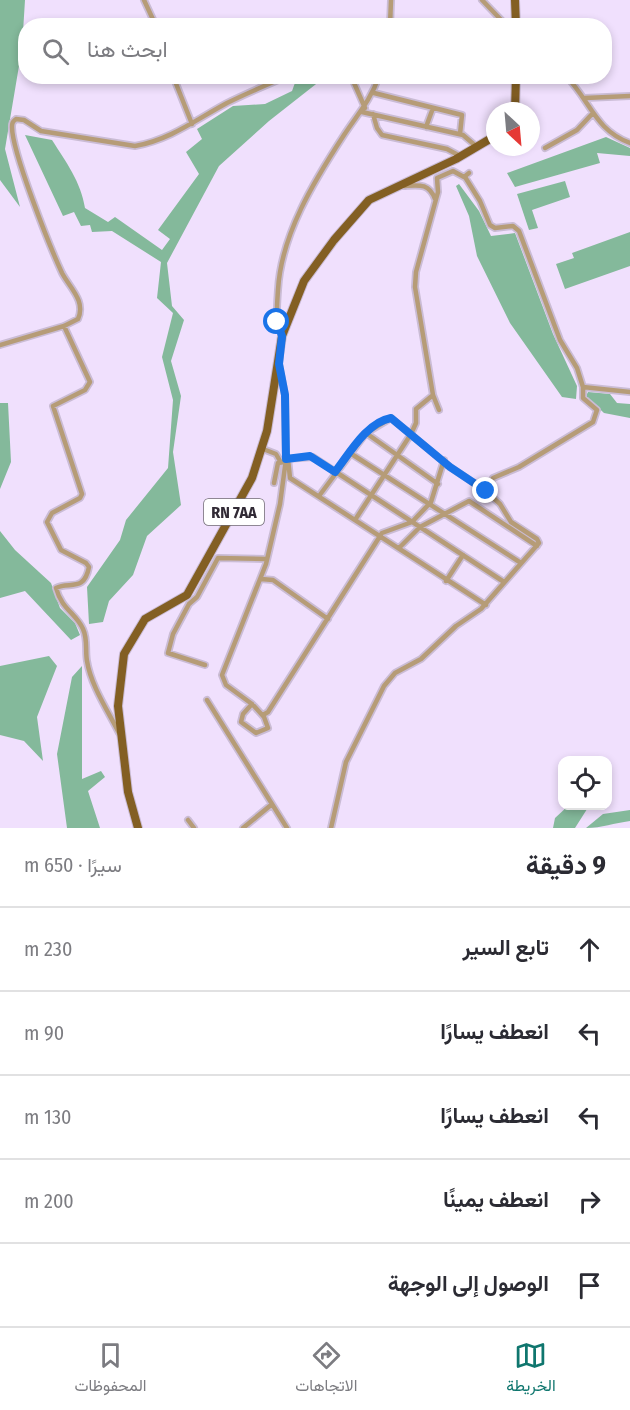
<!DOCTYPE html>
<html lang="ar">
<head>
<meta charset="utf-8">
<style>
  body { margin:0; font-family:"Fira Sans Condensed",Vazirmatn,sans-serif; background:#f2f2f3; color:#2b2b33; direction:rtl }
  .controls { position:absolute; right:18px; bottom:18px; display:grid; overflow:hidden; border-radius:12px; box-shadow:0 3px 9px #0003 }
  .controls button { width:54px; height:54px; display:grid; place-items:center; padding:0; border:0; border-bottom:2px solid #e1e1e2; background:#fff; color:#2b2b33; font:30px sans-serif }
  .compass { position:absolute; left:486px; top:102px; width:54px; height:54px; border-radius:50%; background:#fff; box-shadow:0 3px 9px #0003; rotate:154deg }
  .stop { position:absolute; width:18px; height:18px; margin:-14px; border:4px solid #1a73e8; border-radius:50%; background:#fff }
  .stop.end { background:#1a73e8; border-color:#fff; box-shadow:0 2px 6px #0008 }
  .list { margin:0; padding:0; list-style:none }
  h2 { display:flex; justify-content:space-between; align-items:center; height:78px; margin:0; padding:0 24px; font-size:26px }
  h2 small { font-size:20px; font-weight:400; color:#7c7c81 }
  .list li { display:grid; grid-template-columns:39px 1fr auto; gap:18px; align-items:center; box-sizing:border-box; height:84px; padding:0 24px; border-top:2px solid #e1e1e2 }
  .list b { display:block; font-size:22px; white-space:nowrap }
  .list em { font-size:20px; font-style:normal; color:#7c7c81 }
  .icon { flex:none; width:33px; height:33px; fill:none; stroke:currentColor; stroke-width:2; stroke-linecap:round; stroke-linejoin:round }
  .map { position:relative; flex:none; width:630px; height:828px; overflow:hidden; direction:ltr }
  .search { position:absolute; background:#fff; box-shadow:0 3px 9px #0003; left:18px; right:18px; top:18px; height:66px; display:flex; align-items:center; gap:15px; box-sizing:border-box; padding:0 21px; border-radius:24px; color:#7c7c81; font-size:22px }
  .sheet { height:498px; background:#fff }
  nav { display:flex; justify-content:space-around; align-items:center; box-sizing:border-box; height:84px; border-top:2px solid #e1e1e2; background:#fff; font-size:16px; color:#7c7c81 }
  nav a { display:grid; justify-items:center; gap:3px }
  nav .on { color:#0f766e }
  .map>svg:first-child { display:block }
  .forest { fill:#84b99b }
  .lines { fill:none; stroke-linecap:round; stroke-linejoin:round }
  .street-casing { stroke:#cabcd5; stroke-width:8 }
  .primary-casing { stroke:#cabcd5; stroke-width:10 }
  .street { stroke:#b69c77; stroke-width:4.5 }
  .primary { stroke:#835f23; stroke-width:8 }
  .route { stroke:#1a73e8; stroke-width:8 }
  .labels { text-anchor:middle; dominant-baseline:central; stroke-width:4.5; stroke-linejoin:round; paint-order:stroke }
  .shield { fill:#fff; stroke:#6f6a72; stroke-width:1.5 }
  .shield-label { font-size:16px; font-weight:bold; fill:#312a35 }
</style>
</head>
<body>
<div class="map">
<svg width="630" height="828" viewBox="0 0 630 828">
  <rect width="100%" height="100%" fill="#f0e0fd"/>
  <path class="forest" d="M0 0H25L22 48 5 149 20 207 0 180Z
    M310 77H325L269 121 219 166 167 263 172 306 184 320 171 361 181 396 173 452 181 505 147 536 133 575 109 601 103 622 89 624 87 587 120 540 126 520 168 468 173 400 162 357 173 313 157 298 161 262 112 231 92 232 90 225 81 226 74 212 63 216 25 135 52 140C66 162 81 182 85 208L108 222 115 217 162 250 170 239 158 230 199 174 186 152 202 139 197 129 233 106 265 104 292 91 296 80Z
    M606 137 630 148V156L597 153 600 163 515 187 507 173Z
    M565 181 570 197 532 210 538 228 529 230 517 194Z
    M459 184 479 211 491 236 515 233 553 334 577 386 576 399 562 397 510 323 477 256 469 216 456 186Z
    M630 232V266L565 289 556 264 574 258 572 253Z
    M588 392 610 394 617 403 630 404V418L604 413 586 396Z
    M0 403H8L11 462 0 489Z
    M0 531 15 550 51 583 60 608 75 623 80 635 71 640 25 591 0 598Z
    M49 656 57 666 37 717 43 761 24 741 0 735V666Z
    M82 666V779L101 771 105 777 88 791 100 828H67L57 754 72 677Z
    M568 806H589L575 828H553L555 818Z
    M630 810V821C614 823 602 828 586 828L603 814Z"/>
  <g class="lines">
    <g class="street-casing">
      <path id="street" d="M144 0 156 26
        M482 0 507 26
        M390 26 391 0
        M173 76 192 124
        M351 76 365 108
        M566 76C591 102 595 130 630 143
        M374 93 462 115 460 134
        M585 98 630 96
        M362 112 463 135 477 147
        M373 114 377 128 382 135 447 149 460 156
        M426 127 433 108
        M545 148 577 130 593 113
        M465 177 480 201 490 225 495 228 513 226 519 231 560 340 577 368 583 387 630 392
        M404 186C419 185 429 183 435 199
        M64 326 90 382 85 390 53 406 82 494 80 498 52 513 47 522 61 550 86 563 89 567C84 593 69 581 56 588 62 610 76 613 83 629 88 640 85 650 87 661 91 686 108 711 119 733
        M282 336C275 321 277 306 278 290 281 235 314 181 344 135 357 115 371 100 379 76
        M0 345 64 326 78 319C86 301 70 288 62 273 50 247 12 152 12 127 12 122 13 122 16 119L24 120 41 131 135 146C170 140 197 119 227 103 247 93 267 85 287 76
        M279 364 285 395 286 459
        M439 410 433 395 415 287 416 272 438 192 437 178 453 171 464 177 469 173
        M366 433 438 484
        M263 449 276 454 280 461
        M350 453 521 563
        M288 459 290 478 486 605
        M274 483 278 463 284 462
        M486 491 493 478 519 467 593 422 597 410 583 398V387
        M319 496 366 433 391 418 450 467 486 491 500 504 511 522 537 539 539 543 481 609 456 626 421 659 395 673 384 686 346 762 331 828
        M355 520 411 434 416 423V409L433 395
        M399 548 420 527 469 501 537 546
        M261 579 273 580 328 619
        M446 581 463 555
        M205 665 168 653 173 634 189 604 197 597 218 558 266 559
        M207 700 287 828
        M252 704 243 714 241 722 256 733 268 728 264 717 254 706 252 704 226 685 222 675 266 564 280 504 286 459 313 457 504 582
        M263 715 268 712 382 533 412 522 431 502 444 460
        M188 820 194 828
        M243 828 271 805"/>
    </g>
    <g class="primary-casing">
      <path id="primary" d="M515 0 516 26
        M515 111 516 76
        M138 828 128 792 118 706 124 654 145 619 187 595 252 478 267 431 282 336 304 281 334 240 369 200 456 159 495 136"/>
    </g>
    <use href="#street" class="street"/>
    <use href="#primary" class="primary"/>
  </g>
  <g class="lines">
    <path class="route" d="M277 322 282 336 279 364 285 395 286 459 310 456 335 472C349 454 367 422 391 418L450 467 486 491"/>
  </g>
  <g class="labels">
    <rect class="shield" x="204" y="499" width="60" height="26" rx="4.5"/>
    <g class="shield-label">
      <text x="234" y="512">RN 7AA</text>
    </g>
  </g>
</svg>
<div class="controls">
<button><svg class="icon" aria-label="locate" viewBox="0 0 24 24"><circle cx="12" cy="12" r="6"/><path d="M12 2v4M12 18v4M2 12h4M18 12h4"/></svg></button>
</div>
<svg class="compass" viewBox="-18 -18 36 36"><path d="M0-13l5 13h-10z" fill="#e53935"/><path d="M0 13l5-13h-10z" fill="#7c7c81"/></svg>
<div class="stop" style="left:277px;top:322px"></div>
<div class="stop end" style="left:486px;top:491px"></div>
<div class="search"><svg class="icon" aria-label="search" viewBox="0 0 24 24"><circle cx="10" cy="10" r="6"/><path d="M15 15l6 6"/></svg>ابحث هنا</div>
</div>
<section class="sheet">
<h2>9 دقيقة<small>سيرًا · 650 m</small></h2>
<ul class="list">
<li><svg class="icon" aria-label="ahead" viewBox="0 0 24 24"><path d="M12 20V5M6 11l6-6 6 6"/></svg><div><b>تابع السير</b></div><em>230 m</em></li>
<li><svg class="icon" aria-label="left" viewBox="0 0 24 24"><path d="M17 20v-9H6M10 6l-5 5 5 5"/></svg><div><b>انعطف يسارًا</b></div><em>90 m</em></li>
<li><svg class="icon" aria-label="left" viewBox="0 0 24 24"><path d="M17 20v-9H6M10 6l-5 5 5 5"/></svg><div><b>انعطف يسارًا</b></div><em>130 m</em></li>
<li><svg class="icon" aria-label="right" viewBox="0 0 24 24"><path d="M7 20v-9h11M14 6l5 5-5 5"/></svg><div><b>انعطف يمينًا</b></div><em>200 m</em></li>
<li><svg class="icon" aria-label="arrive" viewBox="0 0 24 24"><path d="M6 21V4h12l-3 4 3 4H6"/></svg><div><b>الوصول إلى الوجهة</b></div></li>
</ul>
</section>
<nav>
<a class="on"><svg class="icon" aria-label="map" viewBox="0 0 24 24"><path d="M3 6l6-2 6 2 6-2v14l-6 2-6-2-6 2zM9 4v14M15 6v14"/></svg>الخريطة</a>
<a><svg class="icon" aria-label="directions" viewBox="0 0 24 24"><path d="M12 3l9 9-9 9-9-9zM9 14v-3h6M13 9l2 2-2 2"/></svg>الاتجاهات</a>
<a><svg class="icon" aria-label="saved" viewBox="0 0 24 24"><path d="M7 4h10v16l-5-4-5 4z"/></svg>المحفوظات</a>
</nav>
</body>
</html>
